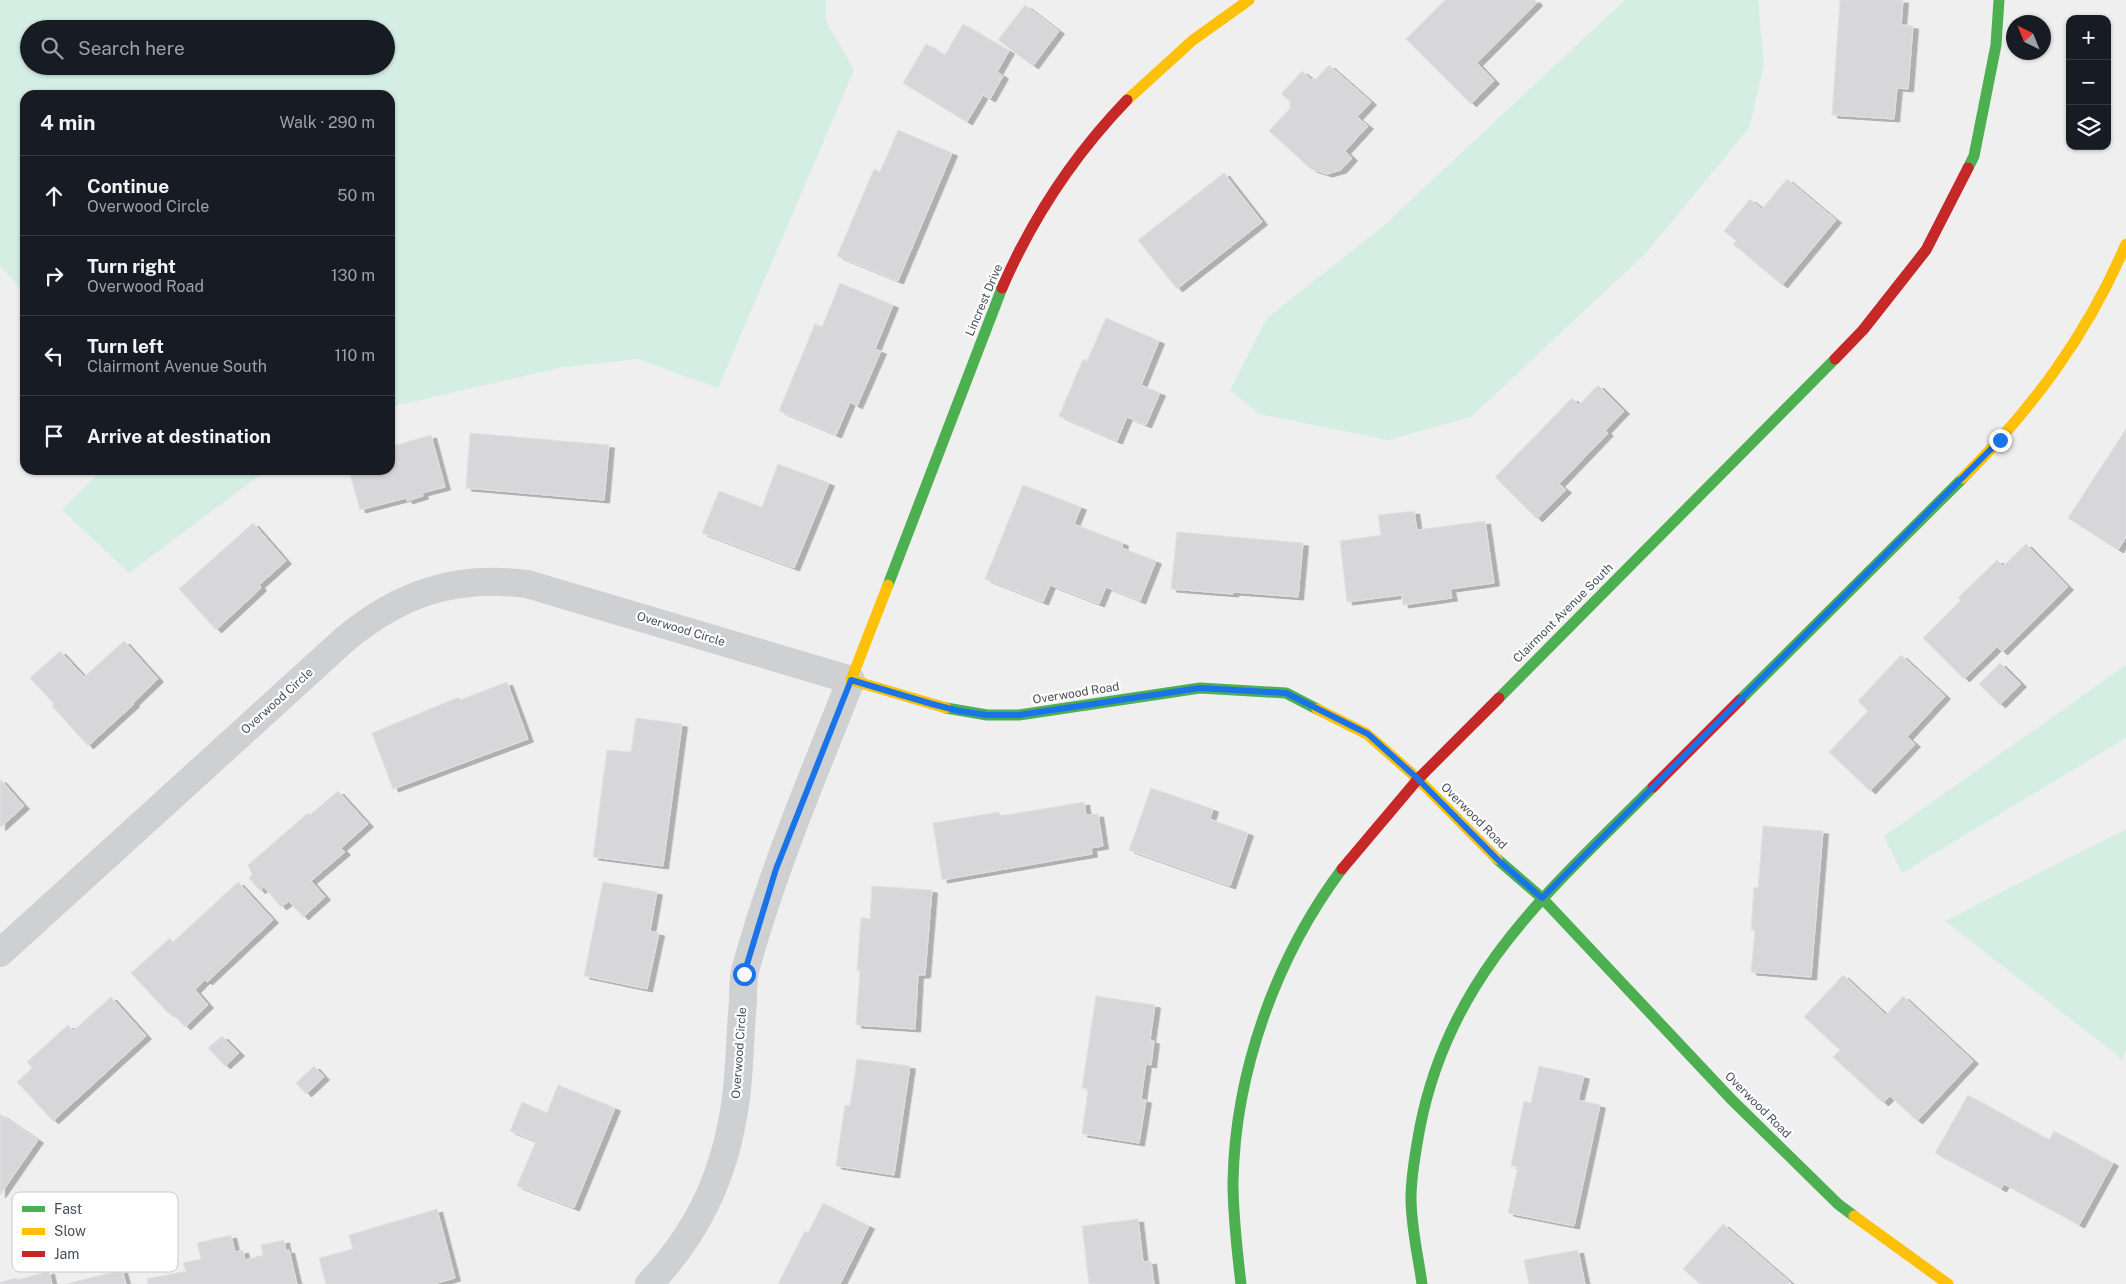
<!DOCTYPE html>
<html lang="en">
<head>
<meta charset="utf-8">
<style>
	:root { --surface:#171b24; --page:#20242c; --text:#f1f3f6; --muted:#9ea1a6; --line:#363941 }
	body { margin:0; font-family:"Public Sans",sans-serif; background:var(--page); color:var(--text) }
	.controls { position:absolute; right:15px; top:15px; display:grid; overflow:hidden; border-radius:10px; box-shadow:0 1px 4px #0004 }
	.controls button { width:45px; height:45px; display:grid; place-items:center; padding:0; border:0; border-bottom:1px solid var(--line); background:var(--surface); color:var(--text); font:25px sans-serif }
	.compass { position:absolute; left:2006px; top:15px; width:45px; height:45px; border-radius:50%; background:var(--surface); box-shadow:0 1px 4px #0004; rotate:317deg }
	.stop { position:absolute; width:15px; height:15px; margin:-11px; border:4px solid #1a73e8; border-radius:50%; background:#fff }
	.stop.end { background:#1a73e8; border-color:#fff; box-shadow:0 1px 5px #0008 }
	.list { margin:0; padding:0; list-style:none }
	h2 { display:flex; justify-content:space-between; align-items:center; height:65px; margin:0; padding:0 20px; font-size:21px }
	h2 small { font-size:16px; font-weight:400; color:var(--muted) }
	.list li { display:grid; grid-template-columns:32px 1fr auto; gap:15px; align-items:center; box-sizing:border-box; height:80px; padding:0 20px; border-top:1px solid var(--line) }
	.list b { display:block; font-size:19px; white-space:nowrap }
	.list p { margin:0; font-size:16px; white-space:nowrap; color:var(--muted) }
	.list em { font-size:16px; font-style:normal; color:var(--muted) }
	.icon { flex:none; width:28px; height:28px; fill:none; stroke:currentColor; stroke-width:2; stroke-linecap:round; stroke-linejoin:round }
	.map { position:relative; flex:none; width:2126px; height:1284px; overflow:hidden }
	.search { position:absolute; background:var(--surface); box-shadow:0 1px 4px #0004; left:20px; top:20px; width:375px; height:55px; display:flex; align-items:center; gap:12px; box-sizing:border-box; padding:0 18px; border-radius:28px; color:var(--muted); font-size:19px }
	.panel { position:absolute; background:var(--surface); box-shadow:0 1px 4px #0004; left:20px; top:90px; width:375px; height:385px; border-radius:15px }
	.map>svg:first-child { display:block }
	.green { fill:#d4eee3; fill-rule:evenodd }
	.building { fill:#d7d7d9; stroke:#e1e1e2; filter:url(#shadow) }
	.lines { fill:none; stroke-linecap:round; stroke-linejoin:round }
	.street { stroke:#ced0d2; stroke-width:28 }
	.fast { stroke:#4caf50; stroke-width:11 }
	.slow { stroke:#ffc107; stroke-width:11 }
	.jam { stroke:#c62828; stroke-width:11 }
	.route { stroke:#1a73e8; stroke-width:6 }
	.labels { text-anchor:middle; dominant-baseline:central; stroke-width:4.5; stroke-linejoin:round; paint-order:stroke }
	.street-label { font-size:12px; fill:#474e5c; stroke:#fff }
	.key { fill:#fff; stroke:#c8cace; stroke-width:1 }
	.key-label { font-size:14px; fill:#474e5c }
</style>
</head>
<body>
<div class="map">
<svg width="2126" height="1284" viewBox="0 0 2126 1284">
	<defs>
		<filter id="shadow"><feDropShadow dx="5.5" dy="3" stdDeviation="0" flood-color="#0004"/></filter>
	</defs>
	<rect width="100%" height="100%" fill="#f0efef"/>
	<g class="green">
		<path d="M0,0H826V21L854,70L718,388L638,359L563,367L390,407V95H25V293L0,266ZM29,29H386V66H29Z"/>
		<polygon points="1625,0 1758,0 1764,65 1749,128 1645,254 1471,417 1388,440 1260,414 1230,390 1267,318 1382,227"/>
		<polygon points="102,470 267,470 129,573 62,510"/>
		<polygon points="2126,665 2126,738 1902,873 1884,836"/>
		<polygon points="2126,829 2126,1049 2123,1060 1945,921"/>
	</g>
	<g class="building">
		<polygon points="1445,0 1535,0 1537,3 1477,63 1494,81 1471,104 1406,39"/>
		<polygon points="1840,0 1903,0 1901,25 1913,26 1908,89 1897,88 1894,119 1832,115"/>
		<polygon points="1025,5 1059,31 1033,66 998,40"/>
		<polygon points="963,24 1009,51 997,72 1003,76 990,99 983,95 967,122 903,83 926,44 945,55"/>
		<polygon points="1329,65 1371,102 1357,117 1368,126 1345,151 1352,158 1341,170 1327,174 1311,169 1269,131 1291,107 1289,105 1291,102 1281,94 1302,71 1312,80 1314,78 1316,79"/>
		<polygon points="898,130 952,153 898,281 837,256 874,169 880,172"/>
		<polygon points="1224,173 1262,222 1177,289 1138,240"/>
		<polygon points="1787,179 1836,220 1782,285 1733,244 1736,241 1724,231 1750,199 1762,209"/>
		<polygon points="840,283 893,305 875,349 881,351 857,406 850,402 836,435 779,411 815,324 822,327"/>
		<polygon points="1106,318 1159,341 1141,385 1160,393 1146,425 1127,417 1117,441 1059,416 1083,359 1087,361"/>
		<polygon points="1598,385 1624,411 1605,431 1608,433 1559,484 1566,490 1537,519 1495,477 1572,398 1579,405"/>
		<polygon points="2126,429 2126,537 2118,550 2068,518"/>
		<polygon points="470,433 609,445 604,500 466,488"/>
		<polygon points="431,435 445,487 422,493 423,496 407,501 406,498 360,510 349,470 390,470 390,447"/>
		<polygon points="778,464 829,483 794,568 702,533 719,491 762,507"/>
		<polygon points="1023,485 1081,507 1074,524 1123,543 1122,548 1156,561 1140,601 1106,587 1099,604 1050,585 1043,602 985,579"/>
		<polygon points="1414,511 1417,530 1485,521 1494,583 1450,589 1452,598 1403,605 1402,595 1347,602 1340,541 1381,535 1378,515"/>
		<polygon points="253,523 286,561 259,585 261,588 216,630 179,589"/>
		<polygon points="1177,532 1303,543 1298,597 1234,592 1233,594 1171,589"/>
		<polygon points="2026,544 2068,587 2002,652 1997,647 1964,679 1923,638 1961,600 1958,598 1997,560 2003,566"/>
		<polygon points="124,641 158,679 133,703 134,704 88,746 52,706 54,704 30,678 60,651 84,677"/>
		<polygon points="1901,655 1945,696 1907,737 1915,744 1870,791 1829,752 1868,711 1858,701"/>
		<polygon points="2000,663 2021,684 2000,705 1979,684"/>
		<polygon points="507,682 528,739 393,789 372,733 459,697 460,700"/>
		<polygon points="636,718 682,724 663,866 593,857 607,750 631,752"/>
		<polygon points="0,779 24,806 0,828"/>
		<polygon points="1151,788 1213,809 1210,819 1248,833 1230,886 1129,850"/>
		<polygon points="338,791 368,824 341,848 345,852 311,881 325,897 303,917 289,901 281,907 264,887 260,891 249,878 252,874 248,865 308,813 310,815"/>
		<polygon points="1084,802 1086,815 1098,814 1103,846 1091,848 1092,854 942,880 933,823 999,812 1000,816"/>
		<polygon points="1763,826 1823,831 1811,977 1751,972 1755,930 1751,930 1754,887 1758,888"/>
		<polygon points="238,882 273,920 207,982 205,980 195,990 208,1005 185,1027 171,1012 169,1014 131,973 170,938 173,942"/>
		<polygon points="603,882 657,892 650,931 659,933 647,989 584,976"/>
		<polygon points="872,886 932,890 925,975 918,975 915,1029 856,1025 860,971 857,971 861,918 870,919"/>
		<polygon points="1843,975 1886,1015 1903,996 1973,1061 1917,1121 1890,1096 1883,1103 1833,1057 1840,1050 1804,1017"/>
		<polygon points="1096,996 1155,1005 1150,1040 1154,1041 1151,1065 1146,1064 1141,1099 1146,1100 1139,1143 1082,1134 1088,1089 1082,1088"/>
		<polygon points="111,997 146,1036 53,1121 17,1082 32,1068 27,1062 68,1025 73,1031"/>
		<polygon points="222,1036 239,1053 225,1066 208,1048"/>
		<polygon points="857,1059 910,1066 894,1175 836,1166 845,1105 850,1106"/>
		<polygon points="314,1066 324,1077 306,1094 296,1083"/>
		<polygon points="1539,1066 1584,1076 1578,1100 1600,1105 1574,1226 1508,1213 1518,1167 1511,1166 1524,1101 1531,1103"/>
		<polygon points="558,1085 615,1108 574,1208 517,1186 536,1141 510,1131 522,1102 547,1113"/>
		<polygon points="1968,1095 2049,1140 2054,1131 2113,1163 2079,1225 2004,1184 2001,1189 1935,1153"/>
		<polygon points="0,1114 38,1140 0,1195"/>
		<polygon points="823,1203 869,1226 840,1284 778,1284 805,1231 808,1233"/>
		<polygon points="437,1209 455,1278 434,1284 326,1284 319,1258 353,1249 349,1235"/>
		<polygon points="1138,1219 1143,1262 1151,1261 1154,1284 1089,1284 1082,1226"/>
		<polygon points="1723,1224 1792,1284 1700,1284 1683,1269"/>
		<polygon points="231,1235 235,1252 243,1250 245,1260 263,1255 261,1245 284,1240 286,1251 289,1250 297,1284 148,1284 147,1279 186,1271 183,1263 201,1259 197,1243"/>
		<polygon points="1578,1250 1585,1284 1529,1284 1524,1260"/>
		<polygon points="122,1270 126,1284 66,1284"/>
		<polygon points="49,1271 52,1284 0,1284 0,1282 17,1278 17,1280"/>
	</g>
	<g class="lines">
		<path class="street" d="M0,953L344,640C400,593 455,575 527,584L851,680C813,776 772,871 745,971C743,981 743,992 743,1001C741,1023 740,1044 739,1065C734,1151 709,1221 649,1284"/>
		<g class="fast">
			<polyline points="1968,168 1974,156 1996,45 1999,0"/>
			<polyline points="888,585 1002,288"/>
			<polyline points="1499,698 1835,359"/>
			<polyline points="1740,700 1963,478"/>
			<polyline points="946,708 987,715 1019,715 1200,688 1286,693 1317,709"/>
			<polyline points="1497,859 1542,898 1731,1099 1838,1204 1854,1216"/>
			<path d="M1241,1284C1237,1250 1233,1217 1233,1182C1235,1072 1276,957 1342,869"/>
			<path d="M1422,1284C1418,1255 1411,1227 1411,1198C1411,1174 1416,1150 1420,1127C1450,974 1549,891 1653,787"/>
		</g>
		<g class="slow">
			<polyline points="1127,100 1193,40 1249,0"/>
			<path d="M1963,478C2033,408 2087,335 2126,244"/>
			<polyline points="888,585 851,680 946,708"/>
			<polyline points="1317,709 1367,734 1418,779 1497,859"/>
			<polyline points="1854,1216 1948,1284"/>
		</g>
		<g class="jam">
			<path d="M1002,288C1032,219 1075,154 1127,100"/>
			<polyline points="1835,359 1863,330 1926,250 1968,168"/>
			<polyline points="1653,787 1740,700"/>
			<polyline points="1342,869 1418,779 1499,698"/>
		</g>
	</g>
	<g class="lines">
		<polyline class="route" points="744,974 776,869 851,680 932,704 959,711 987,715 1019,715 1200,688 1286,693 1368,734 1418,779 1498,860 1542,898 2000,440"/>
	</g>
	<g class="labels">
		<g class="street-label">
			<text transform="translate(984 300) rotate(-67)">Lincrest Drive</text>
			<text transform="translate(1563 613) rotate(-45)">Clairmont Avenue South</text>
			<text transform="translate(681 629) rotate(17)">Overwood Circle</text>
			<text transform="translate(1076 693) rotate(-9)">Overwood Road</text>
			<text transform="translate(277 701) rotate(-42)">Overwood Circle</text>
			<text transform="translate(1474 816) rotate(45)">Overwood Road</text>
			<text transform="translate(739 1053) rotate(-86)">Overwood Circle</text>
			<text transform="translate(1758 1105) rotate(45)">Overwood Road</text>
		</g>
	</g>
	<rect x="12" y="1192" width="166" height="80" rx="8" class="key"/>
	<rect x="22" y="1206" width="23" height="6" fill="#4caf50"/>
	<rect x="22" y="1228" width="23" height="7" fill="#ffc107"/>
	<rect x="22" y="1251" width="23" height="6" fill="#c62828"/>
	<g class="key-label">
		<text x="54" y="1214">Fast</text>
		<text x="54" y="1236">Slow</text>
		<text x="54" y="1259">Jam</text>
	</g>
</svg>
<div class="controls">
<button>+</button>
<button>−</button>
<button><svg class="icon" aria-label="layers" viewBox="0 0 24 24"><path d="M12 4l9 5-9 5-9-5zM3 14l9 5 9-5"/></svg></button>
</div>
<svg class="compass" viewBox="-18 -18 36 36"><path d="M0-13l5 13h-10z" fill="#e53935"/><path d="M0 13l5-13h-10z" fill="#9ea1a6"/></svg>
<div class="stop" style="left:744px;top:974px"></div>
<div class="stop end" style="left:2000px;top:440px"></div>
<div class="search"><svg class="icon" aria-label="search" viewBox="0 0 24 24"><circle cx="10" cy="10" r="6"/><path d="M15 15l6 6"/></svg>Search here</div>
<section class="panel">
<h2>4 min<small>Walk · 290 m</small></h2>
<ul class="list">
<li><svg class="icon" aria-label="ahead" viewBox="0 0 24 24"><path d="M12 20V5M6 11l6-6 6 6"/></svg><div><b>Continue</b><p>Overwood Circle</p></div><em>50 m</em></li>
<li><svg class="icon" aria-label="right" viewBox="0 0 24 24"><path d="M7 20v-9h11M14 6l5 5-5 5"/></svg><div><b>Turn right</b><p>Overwood Road</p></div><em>130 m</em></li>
<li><svg class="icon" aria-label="left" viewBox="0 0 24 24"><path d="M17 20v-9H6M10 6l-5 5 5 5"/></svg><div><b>Turn left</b><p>Clairmont Avenue South</p></div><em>110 m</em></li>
<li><svg class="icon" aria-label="arrive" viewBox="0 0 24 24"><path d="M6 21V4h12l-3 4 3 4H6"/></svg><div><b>Arrive at destination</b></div></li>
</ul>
</section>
</div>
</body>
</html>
